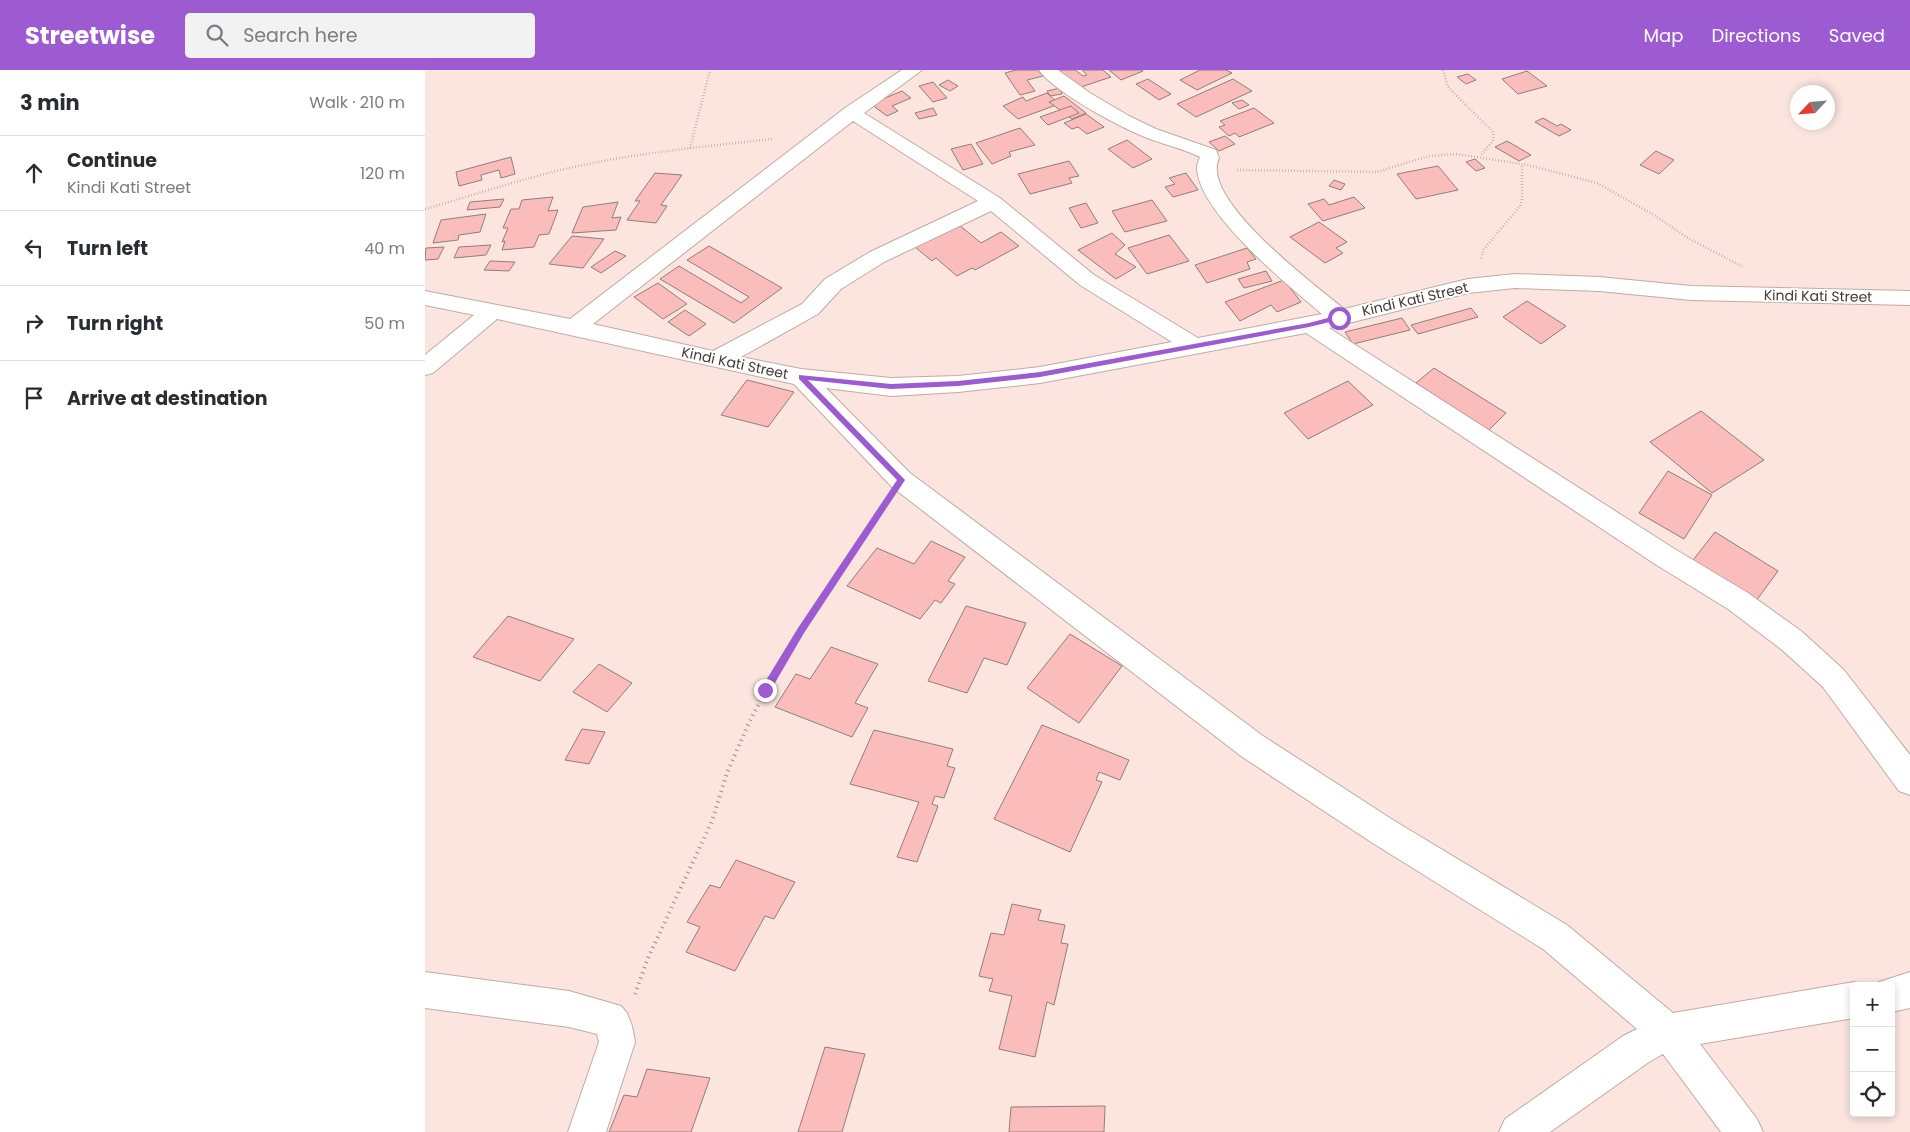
<!DOCTYPE html>
<html lang="en">
<head>
<meta charset="utf-8">
<style>
	:root { --surface:#fff; --page:#f2f2f3; --text:#2b2b33; --muted:#7c7c81; --line:#e1e1e2; --accent:#9d5bd1 }
	body { margin:0; font-family:Poppins,sans-serif; background:var(--page); color:var(--text) }
	.controls { position:absolute; right:15px; bottom:15px; display:grid; overflow:hidden; border-radius:5px; box-shadow:0 2px 8px #0003 }
	.controls button { width:45px; height:45px; display:grid; place-items:center; padding:0; border:0; border-bottom:1px solid var(--line); background:var(--surface); color:var(--text); font:25px sans-serif }
	.compass { position:absolute; left:1365px; top:15px; width:45px; height:45px; border-radius:50%; background:var(--surface); box-shadow:0 2px 8px #0003; rotate:244deg }
	.stop { position:absolute; width:15px; height:15px; margin:-11px; border:4px solid #9d5bd1; border-radius:50%; background:#fff }
	.stop.end { background:#9d5bd1; border-color:#fff; box-shadow:0 1px 5px #0008 }
	.list { margin:0; padding:0; list-style:none }
	h2 { display:flex; justify-content:space-between; align-items:center; height:65px; margin:0; padding:0 20px; font-size:21px }
	h2 small { font-size:16px; font-weight:400; color:var(--muted) }
	.list li { display:grid; grid-template-columns:32px 1fr auto; gap:15px; align-items:center; box-sizing:border-box; height:75px; padding:0 20px; border-top:1px solid var(--line) }
	.list b { display:block; font-size:19px; white-space:nowrap }
	.list p { margin:0; font-size:16px; white-space:nowrap; color:var(--muted) }
	.list em { font-size:16px; font-style:normal; color:var(--muted) }
	.icon { flex:none; width:28px; height:28px; fill:none; stroke:currentColor; stroke-width:2; stroke-linecap:round; stroke-linejoin:round }
	.map { position:relative; flex:none; width:1485px; height:1062px; overflow:hidden }
	header { display:flex; align-items:center; gap:30px; box-sizing:border-box; height:70px; padding:0 25px; background:var(--accent); color:#fff }
	header strong { font-size:24px }
	nav { display:flex; gap:28px; margin-inline-start:auto; font-size:18px }
	.search { width:350px; height:45px; background:var(--page); display:flex; align-items:center; gap:12px; box-sizing:border-box; padding:0 18px; border-radius:5px; color:var(--muted); font-size:19px }
	main { display:flex }
	aside { flex:1; background:var(--surface) }
	.map>svg:first-child { display:block }
	.building { fill:#fabdbb; stroke:#927d7c }
	.lines { fill:none; stroke-linecap:round; stroke-linejoin:round }
	.minor-casing { stroke:#c0aba4; stroke-width:2 }
	.path-far2 { stroke:#9c8c87; stroke-width:2.5; stroke-dasharray:0.5 2.5; stroke-linecap:butt }
	.path-far1 { stroke:#9c8c87; stroke-width:3; stroke-dasharray:1 4; stroke-linecap:butt }
	.path { stroke:#9c8c87; stroke-width:4; stroke-dasharray:1 4.5; stroke-linecap:butt }
	.minor { fill:#fff; fill-rule:evenodd }
	.route { fill:#9d5bd1 }
	.labels { text-anchor:middle; dominant-baseline:central; stroke-width:4; stroke-linejoin:round; paint-order:stroke }
	.street-label { font-size:14px; fill:#433a37; stroke:#fff }
</style>
</head>
<body>
<header>
<strong>Streetwise</strong>
<div class="search"><svg class="icon" aria-label="search" viewBox="0 0 24 24"><circle cx="10" cy="10" r="6"/><path d="M15 15l6 6"/></svg>Search here</div>
<nav><a>Map</a><a>Directions</a><a>Saved</a></nav>
</header>
<main>
<aside>
<h2>3 min<small>Walk · 210 m</small></h2>
<ul class="list">
<li><svg class="icon" aria-label="ahead" viewBox="0 0 24 24"><path d="M12 20V5M6 11l6-6 6 6"/></svg><div><b>Continue</b><p>Kindi Kati Street</p></div><em>120 m</em></li>
<li><svg class="icon" aria-label="left" viewBox="0 0 24 24"><path d="M17 20v-9H6M10 6l-5 5 5 5"/></svg><div><b>Turn left</b></div><em>40 m</em></li>
<li><svg class="icon" aria-label="right" viewBox="0 0 24 24"><path d="M7 20v-9h11M14 6l5 5-5 5"/></svg><div><b>Turn right</b></div><em>50 m</em></li>
<li><svg class="icon" aria-label="arrive" viewBox="0 0 24 24"><path d="M6 21V4h12l-3 4 3 4H6"/></svg><div><b>Arrive at destination</b></div></li>
</ul>
</aside>
<div class="map">
<svg width="1485" height="1062" viewBox="0 0 1485 1062">
	<rect width="100%" height="100%" fill="#fbe5de"/>
	<g class="building">
		<polygon points="591,0 613,0 618,6 602,10 610,21 595,25 580,3"/>
		<polygon points="632,0 650,0 658,6 662,5 657,0 678,0 686,7 653,18"/>
		<polygon points="684,0 717,0 718,1 696,10"/>
		<polygon points="775,0 801,0 807,3 772,20 755,10"/>
		<polygon points="1102,1 1122,16 1093,24 1077,9"/>
		<polygon points="1043,4 1051,10 1041,14 1032,7"/>
		<polygon points="723,9 746,24 734,30 711,14"/>
		<polygon points="808,9 827,21 771,47 752,34"/>
		<polygon points="523,10 533,16 525,21 514,15"/>
		<polygon points="508,12 522,28 508,32 494,16"/>
		<polygon points="635,18 637,24 625,26 622,21"/>
		<polygon points="477,21 486,28 467,36 473,41 462,46 446,34"/>
		<polygon points="622,23 634,34 593,49 578,36 598,27 601,31"/>
		<polygon points="639,26 661,43 647,49 624,32"/>
		<polygon points="817,30 824,35 814,39 807,33"/>
		<polygon points="646,36 654,43 623,55 615,47"/>
		<polygon points="508,38 512,45 494,49 490,43"/>
		<polygon points="829,38 849,53 814,67 810,63 804,66 794,57 800,55 795,51"/>
		<polygon points="661,44 679,57 662,64 653,57 647,59 639,53"/>
		<polygon points="1118,48 1132,56 1136,54 1146,60 1134,66 1110,52"/>
		<polygon points="595,58 610,75 584,82 586,86 567,94 551,73"/>
		<polygon points="800,66 810,74 794,81 784,72"/>
		<polygon points="702,70 727,89 708,98 683,79"/>
		<polygon points="1082,71 1106,85 1094,91 1070,77"/>
		<polygon points="546,74 558,94 538,100 526,79"/>
		<polygon points="1231,81 1249,90 1234,104 1215,95"/>
		<polygon points="86,87 90,104 76,108 74,100 56,105 57,110 34,116 31,102"/>
		<polygon points="1050,89 1060,98 1051,101 1041,92"/>
		<polygon points="644,91 654,106 644,108 647,113 605,124 593,104"/>
		<polygon points="1013,96 1033,120 991,129 972,104"/>
		<polygon points="230,103 257,105 236,135 242,136 231,153 202,150 215,131 210,131"/>
		<polygon points="761,103 773,120 748,127 740,117 750,114 744,108"/>
		<polygon points="909,110 920,114 916,120 904,116"/>
		<polygon points="128,127 123,141 133,140 124,164 114,165 109,177 77,180 80,171 77,172 83,158 78,158 86,139 94,139 97,130"/>
		<polygon points="929,127 940,138 898,151 883,134 899,129 904,135"/>
		<polygon points="79,129 75,137 42,140 45,132"/>
		<polygon points="727,130 742,151 700,162 687,141"/>
		<polygon points="193,132 187,148 196,147 191,160 147,163 158,137"/>
		<polygon points="661,133 673,153 656,158 644,138"/>
		<polygon points="61,144 55,162 34,165 33,170 8,173 16,150"/>
		<polygon points="894,152 922,172 911,178 918,183 900,193 865,167"/>
		<polygon points="533,154 556,173 576,162 594,176 550,200 547,198 532,206 511,188 507,191 490,177"/>
		<polygon points="687,163 700,175 690,184 711,197 691,209 653,180"/>
		<polygon points="744,165 764,191 722,204 703,178"/>
		<polygon points="147,166 179,169 158,198 124,194"/>
		<polygon points="66,175 61,185 29,188 34,177"/>
		<polygon points="284,176 357,218 309,253 235,209 254,196 316,233 324,227 262,190"/>
		<polygon points="19,177 13,189 0,190 1,178"/>
		<polygon points="822,178 831,189 822,192 825,199 782,213 770,195"/>
		<polygon points="190,181 201,186 176,203 166,197"/>
		<polygon points="65,191 90,192 84,201 59,200"/>
		<polygon points="841,201 847,211 819,218 813,209"/>
		<polygon points="859,210 876,232 852,242 846,235 815,251 800,232"/>
		<polygon points="233,213 262,234 238,249 209,227"/>
		<polygon points="1102,231 1141,256 1116,274 1078,247"/>
		<polygon points="1046,238 1053,247 993,264 986,255"/>
		<polygon points="260,240 281,254 264,266 243,252"/>
		<polygon points="977,248 985,260 928,274 920,262"/>
		<polygon points="1009,298 1081,343 1064,360 991,313"/>
		<polygon points="322,310 369,322 343,357 296,345"/>
		<polygon points="923,311 948,335 883,369 859,343"/>
		<polygon points="1276,341 1339,390 1287,423 1225,372"/>
		<polygon points="1243,401 1287,425 1259,469 1214,443"/>
		<polygon points="1290,462 1353,501 1331,531 1268,490"/>
		<polygon points="506,471 540,487 523,511 530,514 516,533 510,530 495,549 422,516 452,478 489,494"/>
		<polygon points="541,536 601,553 582,595 559,588 542,623 503,611"/>
		<polygon points="83,546 149,569 115,611 48,587"/>
		<polygon points="645,564 697,596 654,653 602,618"/>
		<polygon points="406,577 453,594 430,633 443,638 427,667 350,637 371,604 385,609"/>
		<polygon points="174,594 207,613 182,642 148,622"/>
		<polygon points="617,655 704,690 695,710 674,702 671,710 677,712 645,782 569,749"/>
		<polygon points="157,659 180,662 164,694 140,690"/>
		<polygon points="449,660 528,679 522,696 530,698 519,728 510,726 507,734 513,736 492,792 472,787 494,732 425,714"/>
		<polygon points="311,790 370,812 349,849 340,846 310,901 261,882 275,857 262,852 285,815 295,818"/>
		<polygon points="587,834 616,840 613,850 640,855 636,873 643,874 629,935 622,932 610,987 574,979 587,926 564,921 568,909 554,906 566,863 579,865"/>
		<polygon points="400,977 440,984 417,1062 373,1062"/>
		<polygon points="222,999 285,1008 266,1062 184,1062 199,1025 212,1027"/>
		<polygon points="680,1036 679,1062 584,1062 586,1037"/>
	</g>
	<g class="lines">
		<g class="minor-casing">
			<g id="minor">
				<path d="M477,0H497L439,43L575,128L669,205L773,268L897,244C864,216 772,142 772,97C772,94 774,90 775,87C759,79 741,75 725,69C698,59 630,23 614,0H633L665,23L704,46L731,59L791,80L794,88C774,129 890,215 919,239L1043,209L1090,204L1174,207L1266,216L1485,221V235L1266,230L1174,221L1090,218L1043,223L904,258L1248,478L1323,523L1376,561L1418,599L1485,685V725L1474,721L1398,617L1356,579L1303,539L1230,494L881,263L615,313L533,322L466,326L401,318L485,403L838,666L968,750L1142,855L1248,943L1429,912L1437,916H1429V948L1275,974L1332,1049L1338,1062H1296L1238,984L1224,992L1125,1062H1074L1080,1049L1198,966L1212,959L1118,879L946,772L816,686L467,417L369,314L72,249L8,303L0,305V285L49,245L0,235V221L145,249L420,38ZM428,51L553,131L445,182L400,209L377,234L288,281L168,254ZM566,141L655,215L747,272L615,297L533,306L466,308L376,299L316,287L393,244L416,219L459,192Z"/>
				<polygon points="0,902 144,921 196,936 202,943 207,956 210,972 181,1062 143,1062 174,972 172,964 144,957 0,938"/>
				<polygon points="1485,902 1485,938 1466,942 1466,916 1452,916 1454,912"/>
			</g>
		</g>
		<g class="path-far2">
			<polyline points="1018,0 1023,17 1069,63 1068,71 1055,86"/>
			<polyline points="265,78 285,0"/>
			<polyline points="812,100 952,102 1004,86 1031,84 1103,95 1172,113 1229,145 1263,168 1318,197"/>
			<path d="M0,139C53,124 104,106 158,95C220,82 284,76 347,69"/>
			<polyline points="1056,188 1059,179 1095,136 1097,130 1097,94"/>
		</g>
		<polyline class="path-far1" points="345,611 376,560 459,435"/>
		<polyline class="path" points="210,924 223,888 287,751 302,703 322,657 346,610"/>
		<use href="#minor" class="minor"/>
	</g>
	<polygon class="route" points="914,245 917,246 917,249 884,257 615,307 533,316 466,319 383,310 480,410 379,563 344,623 337,623 337,617 373,558 472,410 374,309 374,305 466,314 533,311 615,302 884,253"/>
	<g class="labels">
		<g class="street-label">
			<text transform="translate(1393 226) rotate(1)">Kindi Kati Street</text>
			<text transform="translate(990 229) rotate(-13)">Kindi Kati Street</text>
			<text transform="translate(310 293) rotate(12)">Kindi Kati Street</text>
		</g>
	</g>
</svg>
<div class="controls">
<button>+</button>
<button>−</button>
<button><svg class="icon" aria-label="locate" viewBox="0 0 24 24"><circle cx="12" cy="12" r="6"/><path d="M12 2v4M12 18v4M2 12h4M18 12h4"/></svg></button>
</div>
<svg class="compass" viewBox="-18 -18 36 36"><path d="M0-13l5 13h-10z" fill="#e53935"/><path d="M0 13l5-13h-10z" fill="#7c7c81"/></svg>
<div class="stop" style="left:914px;top:248px"></div>
<div class="stop end" style="left:340px;top:620px"></div>
</div>
</main>
</body>
</html>
